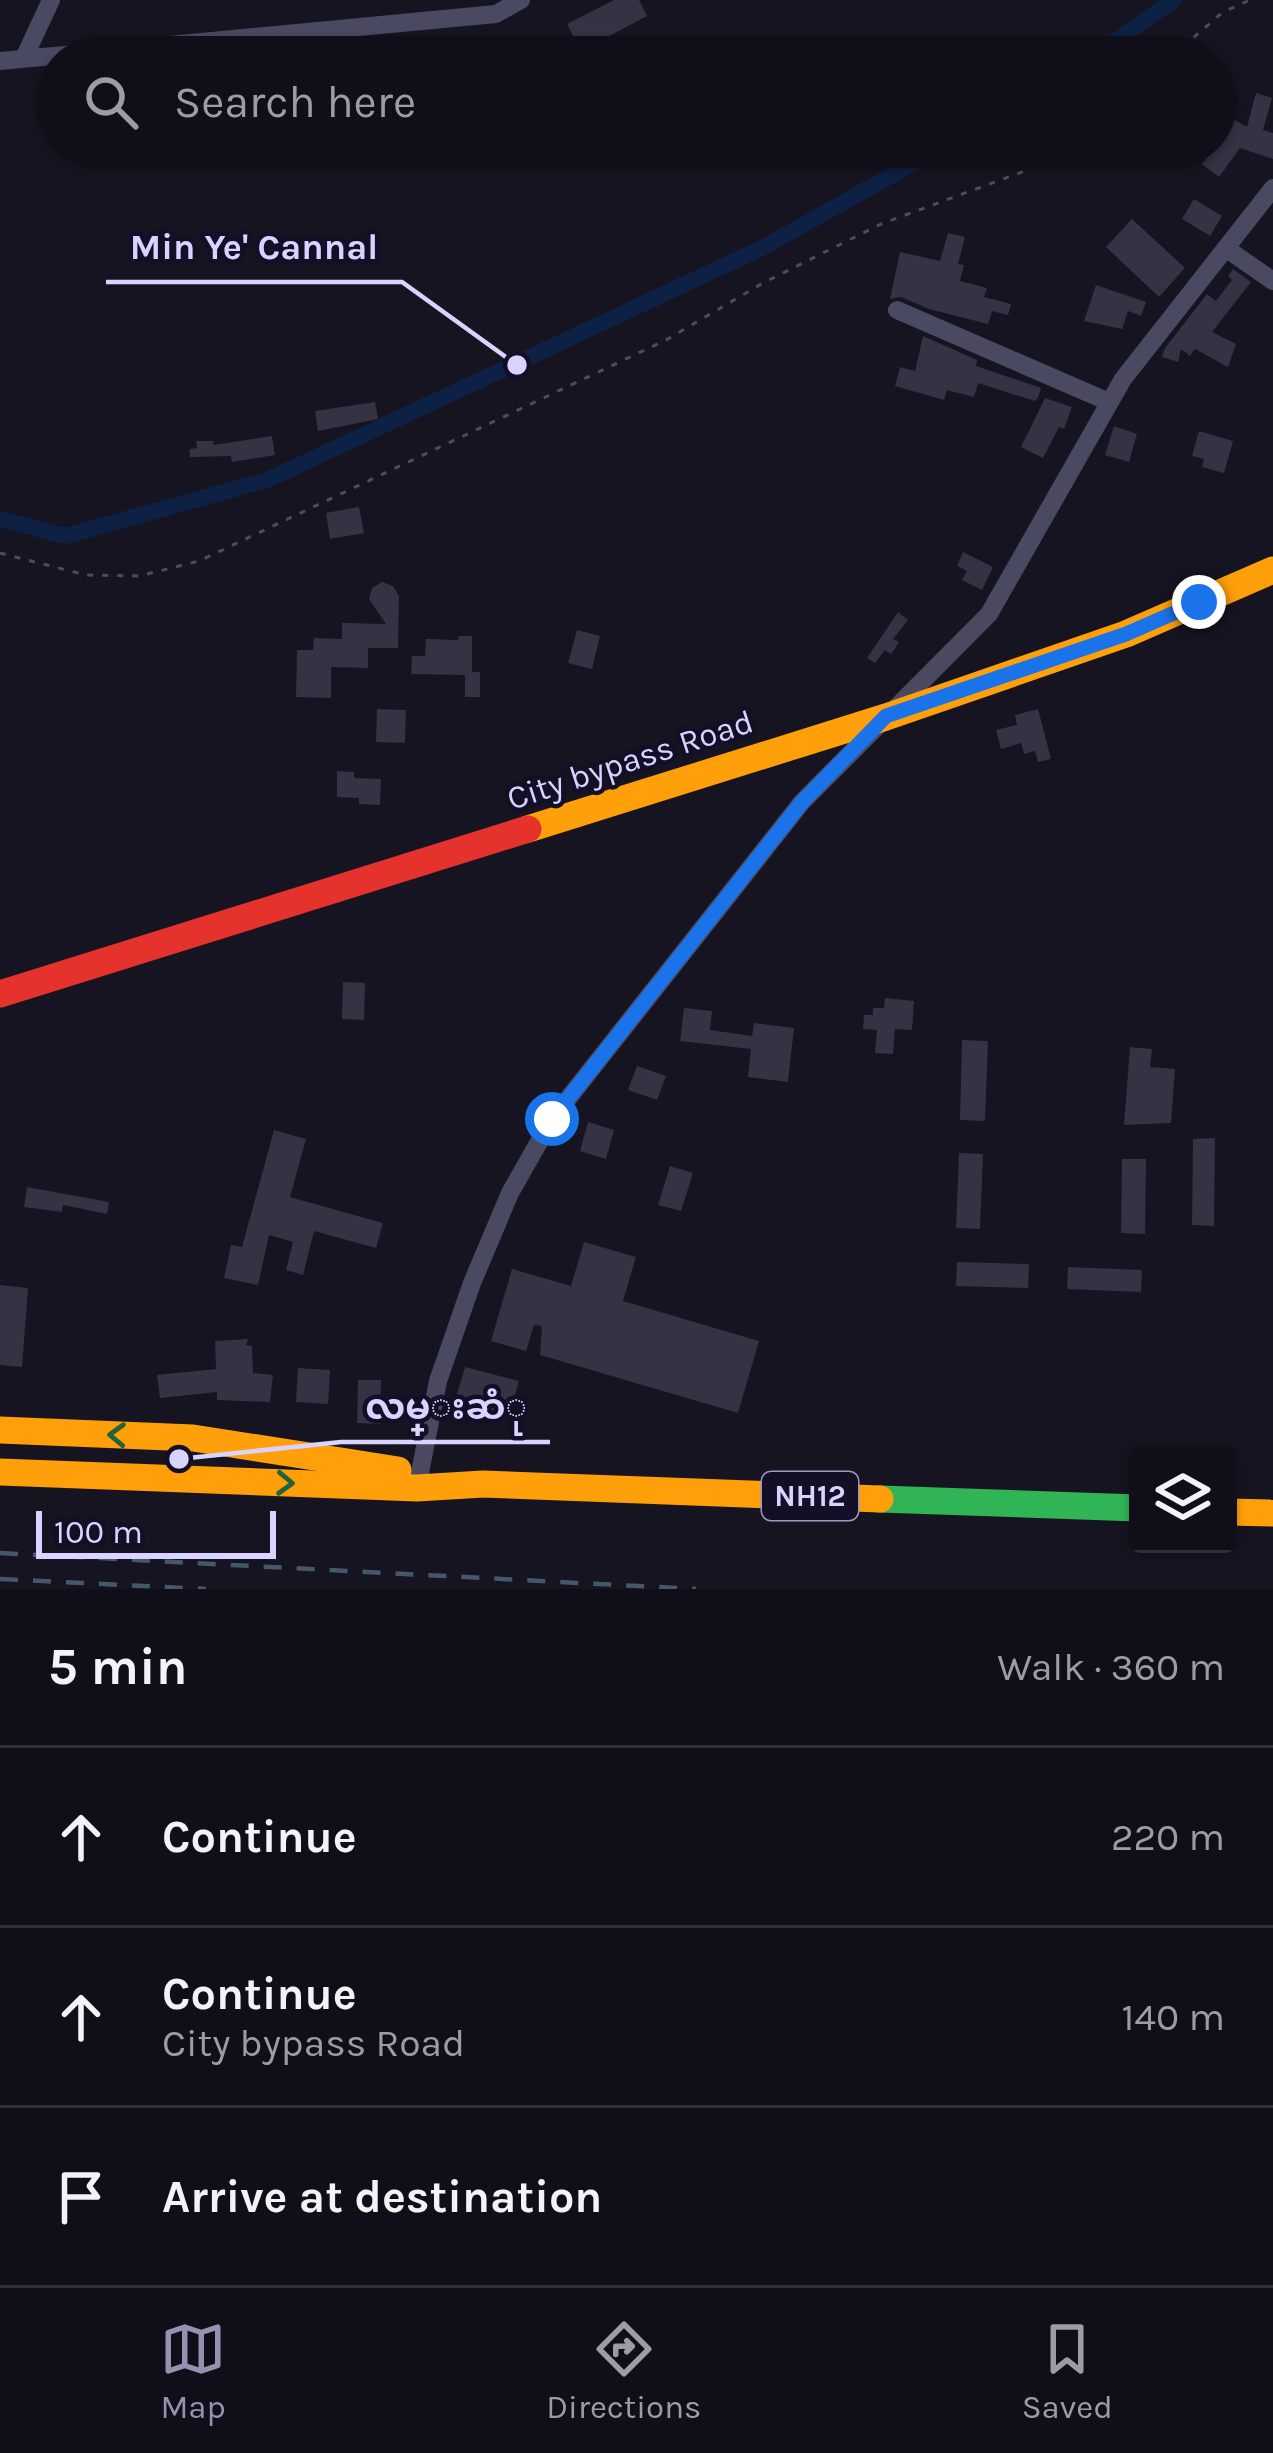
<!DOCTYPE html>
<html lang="en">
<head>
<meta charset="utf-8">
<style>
	:root { --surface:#100f19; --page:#1e1d26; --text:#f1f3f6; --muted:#9c9ca2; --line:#302f38; --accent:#9591b1 }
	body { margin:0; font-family:Karla,"Noto Sans Myanmar",sans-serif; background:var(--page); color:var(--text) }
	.controls { position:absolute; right:36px; bottom:36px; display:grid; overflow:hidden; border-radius:12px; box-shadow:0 3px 9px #0004 }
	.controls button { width:108px; height:108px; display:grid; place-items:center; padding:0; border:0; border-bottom:3px solid var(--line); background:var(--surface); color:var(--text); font:60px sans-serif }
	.scale { position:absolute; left:36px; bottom:30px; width:240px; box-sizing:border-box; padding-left:12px; border:6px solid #d9d4ff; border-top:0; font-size:33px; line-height:42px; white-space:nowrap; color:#d9d4ff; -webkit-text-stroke:9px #130f26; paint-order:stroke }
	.stop { position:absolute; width:36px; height:36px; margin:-27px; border:9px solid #1a73e8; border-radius:50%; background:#fff }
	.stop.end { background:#1a73e8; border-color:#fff; box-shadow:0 3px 12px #0008 }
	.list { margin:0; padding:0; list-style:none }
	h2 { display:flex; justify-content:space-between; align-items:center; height:156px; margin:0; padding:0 48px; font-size:51px }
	h2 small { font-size:39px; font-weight:400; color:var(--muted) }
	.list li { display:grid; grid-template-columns:78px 1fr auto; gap:36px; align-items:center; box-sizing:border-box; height:180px; padding:0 48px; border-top:3px solid var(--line) }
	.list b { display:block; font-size:45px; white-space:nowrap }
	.list p { margin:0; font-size:39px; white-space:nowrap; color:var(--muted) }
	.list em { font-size:39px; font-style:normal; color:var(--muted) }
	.icon { flex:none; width:66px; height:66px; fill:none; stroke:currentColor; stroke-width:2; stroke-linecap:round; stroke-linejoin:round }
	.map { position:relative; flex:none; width:1273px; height:1589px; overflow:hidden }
	.search { position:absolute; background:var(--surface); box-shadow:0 3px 9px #0004; left:36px; right:36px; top:36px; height:132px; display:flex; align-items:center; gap:30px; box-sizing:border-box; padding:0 42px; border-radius:66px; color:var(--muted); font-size:45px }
	.sheet { height:696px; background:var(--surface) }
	nav { display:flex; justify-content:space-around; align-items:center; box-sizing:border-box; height:168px; border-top:3px solid var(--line); background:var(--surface); font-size:33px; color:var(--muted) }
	nav a { display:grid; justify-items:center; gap:6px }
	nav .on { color:var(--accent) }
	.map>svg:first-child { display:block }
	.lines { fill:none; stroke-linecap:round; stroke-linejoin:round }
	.canal { stroke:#0d2144; stroke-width:16 }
	.building { fill:#343243 }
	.path { stroke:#44505f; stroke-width:3; stroke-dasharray:6 9; stroke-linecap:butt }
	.street { stroke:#4a4962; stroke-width:18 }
	.fast { stroke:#30b455; stroke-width:27 }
	.slow { stroke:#ff9f0a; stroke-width:27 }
	.jam { stroke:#e5322d; stroke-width:27 }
	.rail { stroke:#43596b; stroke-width:4.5; stroke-dasharray:18 15; stroke-linecap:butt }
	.oneway { stroke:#22623e }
	.route { stroke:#1a73e8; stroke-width:15 }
	.labels { text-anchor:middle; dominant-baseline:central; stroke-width:9; stroke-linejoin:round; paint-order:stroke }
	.shield { fill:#130f26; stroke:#9e99be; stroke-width:3 }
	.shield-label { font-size:30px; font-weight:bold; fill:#d9d4ff }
	.street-label { font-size:33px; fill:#d9d4ff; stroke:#130f26 }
	.leader { fill:none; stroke:#d9d4ff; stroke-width:4.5 }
	.callout-dot { fill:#d9d4ff; stroke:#130f26; stroke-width:4.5 }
	.callout-label { font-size:36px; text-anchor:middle; font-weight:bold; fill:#d9d4ff; stroke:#130f26; stroke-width:9; stroke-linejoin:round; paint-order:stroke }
</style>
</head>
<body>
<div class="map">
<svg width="1273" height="1589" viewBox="0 0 1273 1589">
	<rect width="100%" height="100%" fill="#161421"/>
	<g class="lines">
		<g class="canal">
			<polyline points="1092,57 1174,0"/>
			<polyline points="0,519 65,536 267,480 762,248 942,147"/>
		</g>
	</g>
	<g class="building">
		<polygon points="614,0 639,0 647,16 581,51 567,24"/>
		<polygon points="1256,93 1272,98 1263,130 1273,133 1273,159 1240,148 1219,177 1202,164 1216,147 1216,117 1229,121 1231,118 1247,127"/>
		<polygon points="1194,199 1222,216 1210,236 1182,219"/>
		<polygon points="1132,219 1185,268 1159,297 1106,247"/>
		<polygon points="948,233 965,237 958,264 964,265 960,281 987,288 984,297 1011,304 1008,315 992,311 988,324 929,309 901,297 890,299 900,252 940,261"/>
		<polygon points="1233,269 1251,282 1212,332 1236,344 1228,367 1195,349 1190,356 1181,349 1178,362 1162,357 1165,348 1207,294 1216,301 1232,280 1228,276"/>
		<polygon points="1096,285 1146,302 1141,316 1128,311 1122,329 1084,321"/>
		<polygon points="923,336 977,360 976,366 1041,388 1038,398 1035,401 978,383 974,397 947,390 944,400 895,386 900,367 915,371"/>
		<polygon points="1045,398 1072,407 1064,429 1059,427 1043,458 1021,447"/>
		<polygon points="375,402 378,419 318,431 315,411"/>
		<polygon points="1114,426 1137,434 1129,462 1105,455"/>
		<polygon points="1199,431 1233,441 1224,473 1202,467 1204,459 1192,456"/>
		<polygon points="272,436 275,455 232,462 231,456 190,457 190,449 197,448 196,441 213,441 214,445"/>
		<polygon points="359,507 364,533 330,539 326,513"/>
		<polygon points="963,552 993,567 982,590 962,580 967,571 957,566"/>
		<polygon points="382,582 393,586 399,596 398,648 368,648 368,668 331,667 331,698 296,697 297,650 313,650 314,638 342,639 342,623 386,624 369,599 372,588"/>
		<polygon points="898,612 908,620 893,639 899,642 891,654 885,650 875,663 867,658"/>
		<polygon points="577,630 600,636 592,669 568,663"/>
		<polygon points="459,636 472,636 472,672 480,672 480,697 465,697 465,675 411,674 412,656 425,656 426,639 458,640"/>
		<polygon points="377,709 406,710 405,743 376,742"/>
		<polygon points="1038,709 1051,759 1038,762 1035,751 1024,754 1021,743 1001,749 996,730 1017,725 1015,715"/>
		<polygon points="337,771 354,772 354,778 381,779 380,805 359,804 359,798 337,797"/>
		<polygon points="343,982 365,983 364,1020 342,1019"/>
		<polygon points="885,998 914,1001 912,1030 895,1029 893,1054 875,1053 877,1030 863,1029 864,1015 873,1015 873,1008 884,1008"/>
		<polygon points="684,1008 712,1011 710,1030 752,1036 754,1023 794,1028 788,1082 748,1077 751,1049 680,1041"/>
		<polygon points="962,1040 988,1041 985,1121 960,1120"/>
		<polygon points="1130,1047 1152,1049 1150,1067 1175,1069 1171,1123 1124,1125"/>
		<polygon points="637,1066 666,1076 657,1100 628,1090"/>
		<polygon points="588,1122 614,1130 606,1159 580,1151"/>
		<polygon points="274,1130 306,1139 290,1197 383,1223 376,1248 314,1231 303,1275 286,1270 293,1242 269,1235 258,1285 224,1278 231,1245 242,1247"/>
		<polygon points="1215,1138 1214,1226 1192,1225 1193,1139"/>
		<polygon points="959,1153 983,1154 980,1229 956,1228"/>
		<polygon points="1122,1159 1146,1159 1145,1234 1121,1233"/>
		<polygon points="670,1166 693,1173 681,1211 658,1205"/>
		<polygon points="27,1187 109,1202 107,1214 63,1205 62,1212 24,1207"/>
		<polygon points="584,1242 636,1257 623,1301 759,1341 738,1413 540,1355 542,1326 534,1325 526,1351 491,1341 512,1269 571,1286"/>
		<polygon points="957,1262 1029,1264 1028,1288 956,1286"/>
		<polygon points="1068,1267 1142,1270 1141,1292 1067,1289"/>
		<polygon points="0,1285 28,1288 22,1367 0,1365"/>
		<polygon points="248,1339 246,1345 252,1346 253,1373 273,1375 270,1402 217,1400 217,1392 160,1398 157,1375 216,1369 215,1341"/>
		<polygon points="465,1367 519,1381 509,1415 455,1401"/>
		<polygon points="298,1368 330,1370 328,1404 296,1402"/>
		<polygon points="358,1380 381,1380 380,1424 357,1423"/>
	</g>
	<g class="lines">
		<g class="path">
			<polyline points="1171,57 1223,12 1250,0"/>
			<polyline points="0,553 86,575 139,576 199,561 666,340 763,283 881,224 1022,172 1061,147"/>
		</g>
		<g class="street">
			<polyline points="24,58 51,0"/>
			<polyline points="0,61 496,14 521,0"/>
			<polyline points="1227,249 1273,281"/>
			<polyline points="897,310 1109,402"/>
			<polyline points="417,1488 438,1381 472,1283 510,1193 552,1119 802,802 989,614 1123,379 1273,188"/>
		</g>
		<polyline class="fast" points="880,1499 1138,1508"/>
		<g class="slow">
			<polyline points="528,829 886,717 1126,634 1273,570"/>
			<polyline points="0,1430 193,1438 398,1470"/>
			<polyline points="0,1472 417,1488 483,1484 880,1499"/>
			<polyline points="1228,1512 1273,1513"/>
		</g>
		<polyline class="jam" points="0,994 528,829"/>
		<g class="rail">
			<polyline points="0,1553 696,1589"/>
			<polyline points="0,1579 206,1589"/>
		</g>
	</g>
	<defs><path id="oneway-chevron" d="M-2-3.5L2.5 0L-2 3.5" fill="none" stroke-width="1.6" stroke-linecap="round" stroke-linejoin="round" transform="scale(3)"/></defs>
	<g class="oneway">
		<use href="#oneway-chevron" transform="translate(117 1435) rotate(-178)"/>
		<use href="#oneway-chevron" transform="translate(285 1483) rotate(2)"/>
	</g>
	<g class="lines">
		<polyline class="route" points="552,1119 802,802 886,716 1126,634 1199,602"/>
	</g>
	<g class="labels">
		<rect class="shield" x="762" y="1472" width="96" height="48" rx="9"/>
		<g class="shield-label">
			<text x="810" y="1496">NH12</text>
		</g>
		<g class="street-label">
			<text transform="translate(630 760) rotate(-18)">City bypass Road</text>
		</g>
	</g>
	<path class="leader" d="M517 365L402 282H106M179 1459L341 1442H550"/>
	<g class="callout-dot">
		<circle cx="517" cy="365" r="12"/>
		<circle cx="179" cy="1459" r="12"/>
	</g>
	<g class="callout-label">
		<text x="254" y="259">Min Ye' Cannal</text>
		<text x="446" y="1419">လမ္းဆံု</text>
	</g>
</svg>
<div class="controls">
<button><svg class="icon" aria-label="layers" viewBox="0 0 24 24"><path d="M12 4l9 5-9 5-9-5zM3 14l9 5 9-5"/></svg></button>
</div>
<div class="scale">100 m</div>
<div class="stop" style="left:552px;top:1119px"></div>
<div class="stop end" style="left:1199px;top:602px"></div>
<div class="search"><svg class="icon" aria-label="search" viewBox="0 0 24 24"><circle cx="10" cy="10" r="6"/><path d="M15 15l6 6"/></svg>Search here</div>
</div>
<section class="sheet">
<h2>5 min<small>Walk · 360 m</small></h2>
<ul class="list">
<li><svg class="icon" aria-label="ahead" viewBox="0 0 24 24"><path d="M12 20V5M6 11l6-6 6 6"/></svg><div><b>Continue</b></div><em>220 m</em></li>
<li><svg class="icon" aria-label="ahead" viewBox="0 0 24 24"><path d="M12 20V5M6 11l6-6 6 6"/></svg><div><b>Continue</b><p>City bypass Road</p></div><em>140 m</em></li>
<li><svg class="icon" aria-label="arrive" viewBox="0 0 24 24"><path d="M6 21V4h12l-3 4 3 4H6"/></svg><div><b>Arrive at destination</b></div></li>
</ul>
</section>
<nav>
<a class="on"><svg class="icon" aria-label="map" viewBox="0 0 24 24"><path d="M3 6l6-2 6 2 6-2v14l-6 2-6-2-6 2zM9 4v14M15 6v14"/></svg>Map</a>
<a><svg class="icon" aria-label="directions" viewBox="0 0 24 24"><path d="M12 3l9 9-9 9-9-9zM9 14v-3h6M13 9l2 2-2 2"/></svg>Directions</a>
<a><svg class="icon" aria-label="saved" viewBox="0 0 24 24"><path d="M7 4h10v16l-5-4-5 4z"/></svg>Saved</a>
</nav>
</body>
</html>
